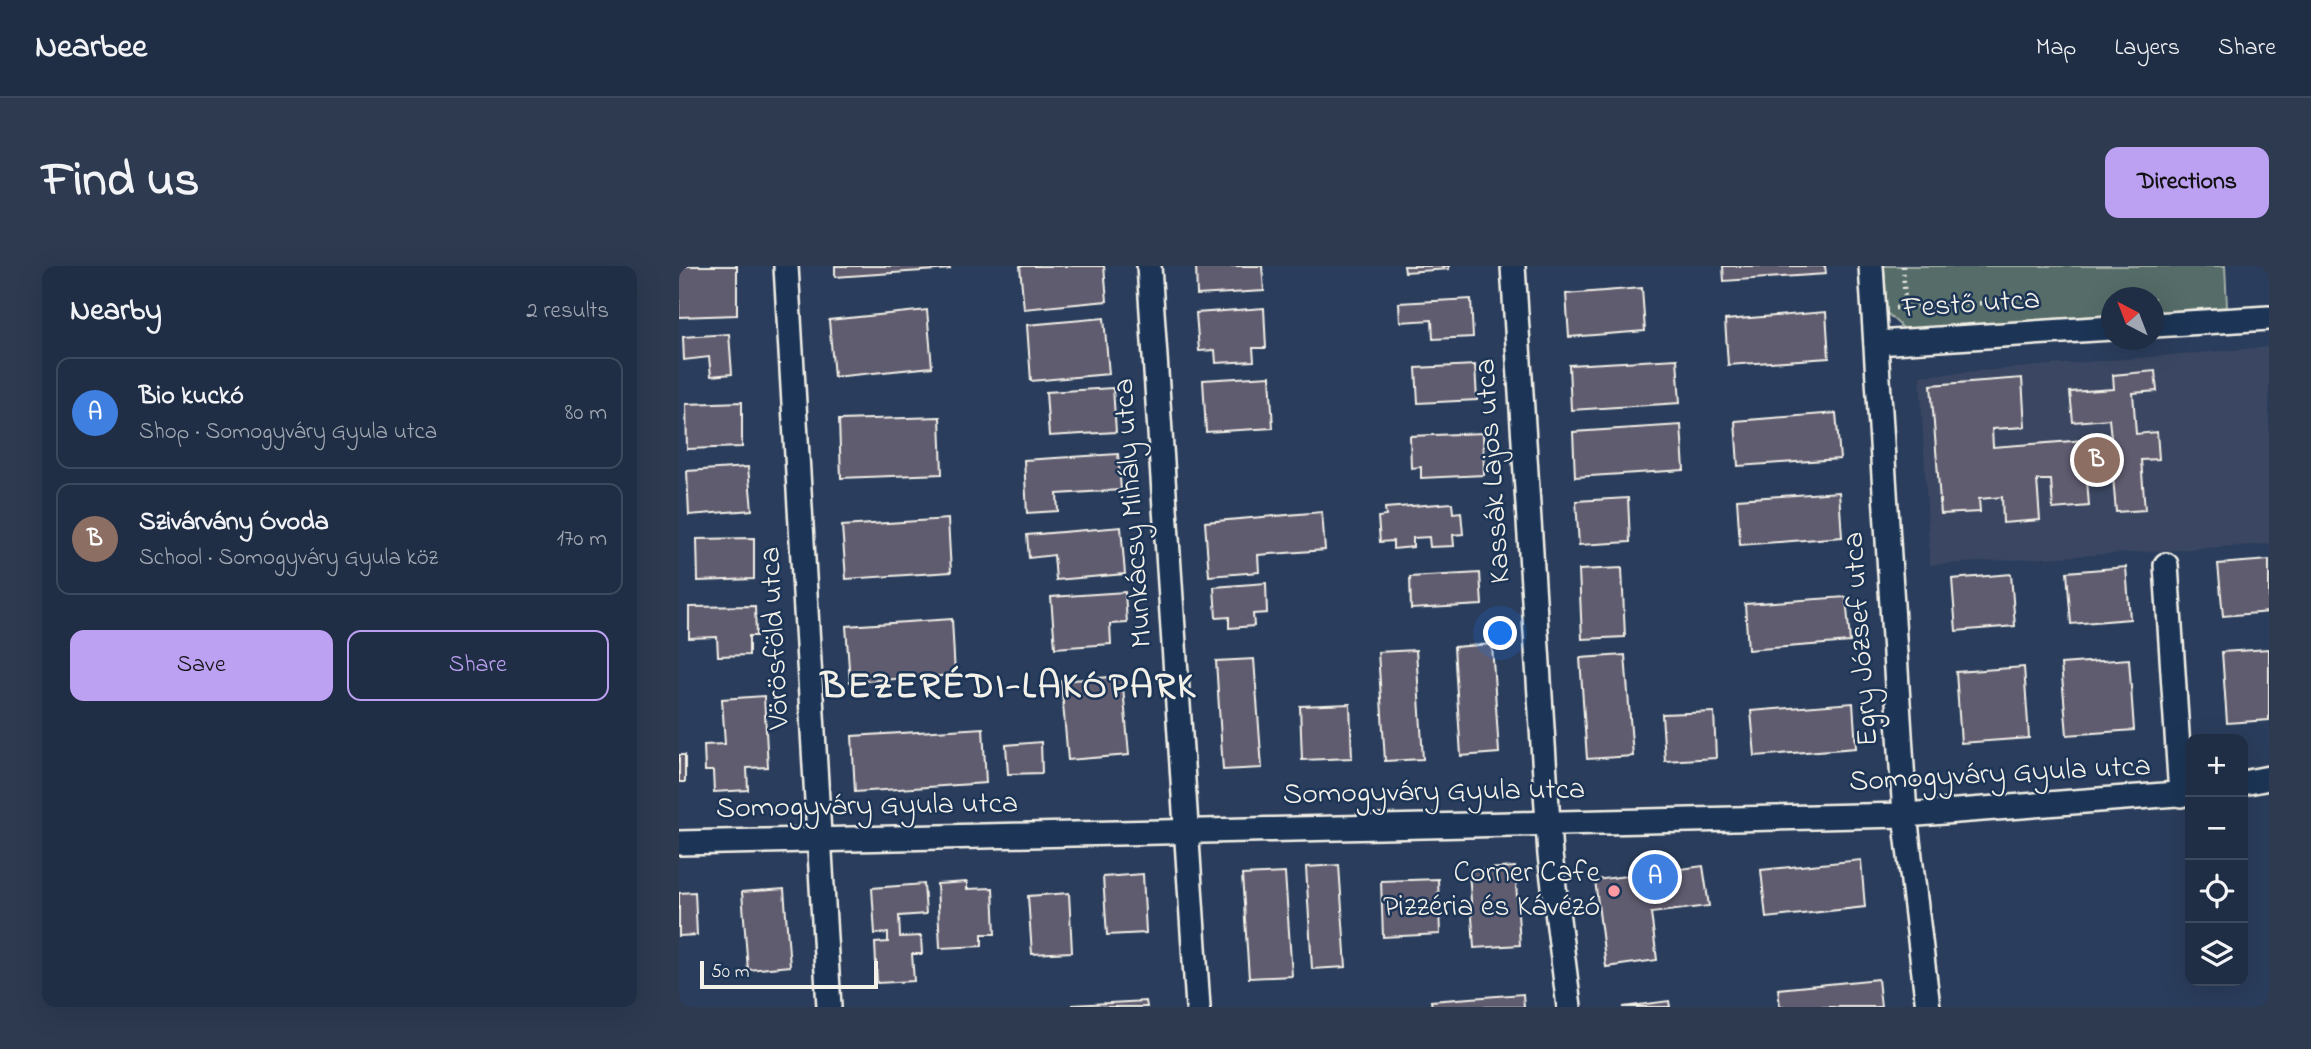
<!DOCTYPE html>
<html lang="en">
<head>
<meta charset="utf-8">
<style>
	:root { --surface:#202e45; --page:#2d3a50; --text:#f1f3f6; --muted:#a2a8b3; --line:#3d4a5e; --accent:#bca0f2 }
	body { margin:0; font-family:"Indie Flower",sans-serif; background:var(--page); color:var(--text) }
	.controls { position:absolute; right:21px; bottom:21px; display:grid; overflow:hidden; border-radius:14px; box-shadow:0 7px 28px #0002 }
	.controls button { width:63px; height:63px; display:grid; place-items:center; padding:0; border:0; border-bottom:2px solid var(--line); background:var(--surface); color:var(--text); font:35px sans-serif }
	.compass { position:absolute; left:1422px; top:21px; width:63px; height:63px; border-radius:50%; background:var(--surface); box-shadow:0 7px 28px #0002; rotate:318deg }
	.scale { position:absolute; left:21px; bottom:18px; width:178px; box-sizing:border-box; padding-left:7px; border:4px solid #f4f1e8; border-top:0; font-size:19px; line-height:24px; white-space:nowrap; color:#f4f1e8; -webkit-text-stroke:5px #1d3557; paint-order:stroke }
	.you { position:absolute; left:822px; top:368px; width:24px; height:24px; margin:-18px; border:5px solid #fff; border-radius:50%; background:#1a73e8; box-shadow:0 0 0 10px #1a73e833 }
	.badge { display:grid; place-items:center; width:46px; height:46px; border-radius:50%; background:var(--accent); color:#fff; font-size:23px; font-weight:700 }
	.pin { position:absolute; translate:-50% -50%; border:4px solid #fff; box-shadow:0 2px 7px #0006 }
	.list { margin:0; padding:0; list-style:none }
	h2 { display:flex; justify-content:space-between; align-items:center; height:91px; margin:0; padding:0 28px; font-size:30px }
	h2 small { font-size:23px; font-weight:400; color:var(--muted) }
	.list li { display:grid; grid-template-columns:46px 1fr auto; gap:21px; align-items:center; box-sizing:border-box; height:112px; margin:0 14px 14px; padding:0 14px; border:2px solid var(--line); border-radius:14px }
	.list b { display:block; font-size:26px; white-space:nowrap }
	.list p { margin:0; font-size:23px; white-space:nowrap; color:var(--muted) }
	.list em { font-size:23px; font-style:normal; color:var(--muted) }
	.actions { display:flex; gap:14px; padding:21px 28px }
	.actions a { flex:1; padding:16px 0; border:2px solid var(--accent); border-radius:14px; text-align:center; font-size:24px; color:var(--accent) }
	.actions .main { background:var(--accent); color:#111 }
	.icon { flex:none; width:38px; height:38px; fill:none; stroke:currentColor; stroke-width:2; stroke-linecap:round; stroke-linejoin:round }
	.map { position:relative; flex:none; width:1590px; height:741px; overflow:hidden; border-radius:14px }
	header { display:flex; align-items:center; gap:42px; box-sizing:border-box; height:98px; padding:0 35px; background:var(--surface); border-bottom:2px solid var(--line) }
	header strong { font-size:33px }
	nav { display:flex; gap:38px; margin-inline-start:auto; font-size:24px }
	.intro { display:flex; align-items:center; justify-content:space-between; box-sizing:border-box; height:168px; padding:0 42px }
	h1 { margin:0; font-size:49px }
	.button { padding:18px 32px; border-radius:14px; background:var(--accent); color:#111; font-size:24px; font-weight:700 }
	main { display:flex; gap:42px; padding:0 42px }
	aside { flex:1; background:var(--surface); border-radius:14px; box-shadow:0 7px 28px #0002 }
	.map>svg:first-child { display:block }
	.built { fill:#3a4662 }
	.green { fill:#556c68; stroke:#a4aea8; stroke-width:2 }
	.building { fill:#605b70; stroke:#f4f1e8; stroke-width:2 }
	.lines { fill:none; stroke-linecap:round; stroke-linejoin:round }
	.minor-casing { stroke:#f4f1e8; stroke-width:28 }
	.path { stroke:#f4f1e8; stroke-width:4.5; stroke-dasharray:2 5; stroke-linecap:butt }
	.minor { stroke:#1d3557; stroke-width:23 }
	.poi-dot { fill:#ff9aa2; stroke:#1d3557; stroke-width:2.5 }
	.labels { text-anchor:middle; dominant-baseline:central; stroke-width:5; stroke-linejoin:round; paint-order:stroke }
	.street-label { font-size:30px; fill:#f4f1e8; stroke:#1d3557 }
	.poi-label { font-size:30px; fill:#f4f1e8; stroke:#1d3557; text-anchor:end }
	.district-label { font-size:37px; font-weight:bold; letter-spacing:2px; fill:#f4f1e8; stroke:#1d3557 }
</style>
</head>
<body>
<header>
<strong>Nearbee</strong>
<nav><a>Map</a><a>Layers</a><a>Share</a></nav>
</header>
<div class="intro"><h1>Find us</h1><a class="button">Directions</a></div>
<main>
<aside>
<h2>Nearby<small>2 results</small></h2>
<ul class="list">
<li><span class="badge" style="background:#3f7fe0">A</span><div><b>Bio kuckó</b><p>Shop · Somogyváry Gyula utca</p></div><em>80 m</em></li>
<li><span class="badge" style="background:#8d6e63">B</span><div><b>Szivárvány Óvoda</b><p>School · Somogyváry Gyula köz</p></div><em>170 m</em></li>
</ul>
<div class="actions"><a class="main">Save</a><a>Share</a></div>
</aside>
<div class="map">
<svg width="1590" height="741" viewBox="0 0 1590 741">
	<rect width="100%" height="100%" fill="#2a3d5c"/>
	<filter id="ink" filterUnits="userSpaceOnUse"><feTurbulence type="fractalNoise" baseFrequency=".0143" numOctaves="2"/><feDisplacementMap in="SourceGraphic" scale="14" xChannelSelector="R" yChannelSelector="G"/><feConvolveMatrix kernelMatrix="1 2 1 2 8 2 1 2 1" color-interpolation-filters="sRGB"/></filter>
	<g filter="url(#ink)">
		<polygon class="built" points="1590,81 1590,278 1251,299 1241,110"/>
		<polygon class="green" points="1205,0 1546,0 1548,41 1475,46 1475,32 1433,32 1432,49 1225,63 1208,47"/>
		<g class="building">
			<polygon points="0,0 58,0 58,49 0,51"/>
			<polygon points="156,0 270,0 271,3 156,11"/>
			<polygon points="341,0 425,0 428,35 345,43"/>
			<polygon points="517,0 583,0 585,25 518,29"/>
			<polygon points="725,0 770,0 770,3 726,6"/>
			<polygon points="1044,0 1146,0 1147,8 1045,15"/>
			<polygon points="963,22 966,65 890,71 887,28"/>
			<polygon points="792,33 794,71 754,73 753,54 721,56 720,37"/>
			<polygon points="585,42 587,82 574,82 575,95 537,97 536,84 520,85 517,47"/>
			<polygon points="248,44 253,101 155,111 150,54"/>
			<polygon points="1147,46 1150,92 1049,99 1046,54"/>
			<polygon points="425,52 430,108 352,115 348,59"/>
			<polygon points="50,68 53,108 32,110 30,91 5,94 4,71"/>
			<polygon points="998,93 1001,137 892,144 890,99"/>
			<polygon points="796,99 798,134 739,137 737,102"/>
			<polygon points="1476,105 1478,125 1454,127 1457,168 1478,166 1480,193 1462,194 1466,244 1437,246 1434,211 1408,213 1410,240 1374,243 1372,214 1358,214 1361,254 1324,257 1323,231 1300,233 1301,246 1262,248 1252,119 1343,112 1346,161 1313,163 1314,181 1432,172 1430,153 1394,156 1391,126 1435,123 1434,109"/>
			<polygon points="591,110 594,162 527,166 524,114"/>
			<polygon points="434,122 437,166 370,170 367,126"/>
			<polygon points="63,136 63,181 8,183 7,138"/>
			<polygon points="1157,147 1161,193 1059,200 1056,155"/>
			<polygon points="261,151 263,208 162,212 160,154"/>
			<polygon points="1002,159 1005,204 896,211 894,166"/>
			<polygon points="804,167 805,209 742,212 742,201 732,202 731,170"/>
			<polygon points="439,188 442,224 378,228 379,245 348,247 345,194"/>
			<polygon points="69,201 73,244 10,249 8,205"/>
			<polygon points="1160,226 1163,271 1061,279 1058,233"/>
			<polygon points="949,232 951,276 900,279 897,235"/>
			<polygon points="773,237 774,247 782,246 784,268 774,269 775,280 751,281 750,271 734,272 734,281 714,283 714,275 701,276 699,251 707,250 706,242"/>
			<polygon points="643,246 646,284 579,289 580,306 530,310 526,256"/>
			<polygon points="269,253 272,306 167,313 163,260"/>
			<polygon points="442,261 446,308 377,314 375,289 350,292 348,269"/>
			<polygon points="75,272 75,313 19,315 18,273"/>
			<polygon points="1590,294 1590,346 1544,350 1539,298"/>
			<polygon points="1447,301 1451,353 1392,358 1388,306"/>
			<polygon points="943,302 946,371 903,373 900,304"/>
			<polygon points="801,307 803,339 732,343 731,311"/>
			<polygon points="1332,308 1336,360 1277,365 1273,313"/>
			<polygon points="587,317 588,347 574,348 575,360 550,362 550,351 537,352 535,321"/>
			<polygon points="446,326 448,357 431,358 432,378 376,382 372,331"/>
			<polygon points="1167,331 1171,376 1069,384 1066,338"/>
			<polygon points="76,340 77,370 70,370 70,389 39,390 38,371 10,372 10,341"/>
			<polygon points="273,353 276,409 171,416 167,360"/>
			<polygon points="813,378 820,487 782,490 775,381"/>
			<polygon points="1590,383 1590,454 1548,457 1543,386"/>
			<polygon points="737,384 744,493 706,495 699,386"/>
			<polygon points="946,389 954,490 908,493 901,392"/>
			<polygon points="575,393 583,502 544,504 537,395"/>
			<polygon points="1450,393 1455,464 1388,469 1382,398"/>
			<polygon points="1345,401 1350,472 1282,477 1277,406"/>
			<polygon points="443,410 450,489 389,494 382,415"/>
			<polygon points="85,430 89,501 68,502 69,524 35,526 34,505 26,505 25,479 46,478 43,433"/>
			<polygon points="1174,437 1177,482 1076,490 1072,445"/>
			<polygon points="671,438 673,492 623,494 621,440"/>
			<polygon points="1035,446 1037,492 986,495 983,448"/>
			<polygon points="304,462 307,517 176,526 173,470"/>
			<polygon points="362,476 363,507 329,508 327,479"/>
			<rect x="0" y="489" width="6" height="27"/>
			<polygon points="1182,594 1186,641 1087,652 1082,604"/>
			<polygon points="660,599 667,701 633,703 627,601"/>
			<polygon points="1024,600 1030,640 972,647 978,694 927,701 916,614"/>
			<polygon points="836,601 841,679 795,682 790,604"/>
			<polygon points="606,607 613,710 570,712 563,609"/>
			<polygon points="464,608 467,667 428,669 424,611"/>
			<polygon points="759,613 761,668 704,671 702,615"/>
			<polygon points="288,616 288,623 314,622 316,668 303,668 303,680 261,682 258,618"/>
			<polygon points="245,618 247,648 220,650 221,671 242,670 243,688 233,688 235,715 198,717 196,677 209,676 209,667 196,668 193,622"/>
			<polygon points="105,623 111,700 69,704 63,626"/>
			<polygon points="16,626 18,669 0,670 0,627"/>
			<polygon points="390,627 393,686 353,688 349,630"/>
			<polygon points="1199,713 1202,741 1101,741 1099,723"/>
			<polygon points="844,728 845,741 753,741 752,735"/>
			<polygon points="467,735 468,741 394,741 394,739"/>
			<polygon points="990,735 991,741 944,741"/>
		</g>
		<g class="lines">
			<g class="minor-casing">
				<g id="minor">
					<polyline points="107,0 150,741"/>
					<polyline points="470,0 519,741"/>
					<polyline points="834,0 871,589 890,741"/>
					<polyline points="1192,0 1226,549 1249,741"/>
					<polyline points="1475,59 1590,52"/>
					<polyline points="1197,77 1433,62"/>
					<polyline points="1487,299 1502,529"/>
					<polyline points="1564,517 1590,512"/>
					<polyline points="0,577 1226,549 1511,527"/>
				</g>
			</g>
			<g class="path">
				<polyline points="1224,0 1227,55"/>
				<polyline points="1216,42 1306,37"/>
			</g>
			<use href="#minor" class="minor"/>
		</g>
	</g>
	<circle class="poi-dot" cx="935" cy="625" r="7"/>
	<g class="labels">
		<g class="street-label">
			<text transform="translate(1292 39) rotate(-4)">Festő utca</text>
			<text transform="translate(815 205) rotate(-94)">Kassák Lajos utca</text>
			<text transform="translate(455 247) rotate(-94)">Munkácsy Mihály utca</text>
			<text transform="translate(97 372) rotate(-93)">Vörösföld utca</text>
			<text transform="translate(1183 373) rotate(-94)">Egry József utca</text>
			<text transform="translate(1321 509) rotate(-3)">Somogyváry Gyula utca</text>
			<text transform="translate(755 527) rotate(-1)">Somogyváry Gyula utca</text>
			<text transform="translate(188 541) rotate(-1)">Somogyváry Gyula utca</text>
		</g>
		<g class="poi-label">
			<text x="921" y="608">Corner Cafe<tspan x="921" dy="34">Pizzéria és Kávézó</tspan></text>
		</g>
		<g class="district-label">
			<text x="330" y="422">BEZERÉDI-LAKÓPARK</text>
		</g>
	</g>
</svg>
<div class="controls">
<button>+</button>
<button>−</button>
<button><svg class="icon" aria-label="locate" viewBox="0 0 24 24"><circle cx="12" cy="12" r="6"/><path d="M12 2v4M12 18v4M2 12h4M18 12h4"/></svg></button>
<button><svg class="icon" aria-label="layers" viewBox="0 0 24 24"><path d="M12 4l9 5-9 5-9-5zM3 14l9 5 9-5"/></svg></button>
</div>
<svg class="compass" viewBox="-18 -18 36 36"><path d="M0-13l5 13h-10z" fill="#e53935"/><path d="M0 13l5-13h-10z" fill="#a2a8b3"/></svg>
<div class="scale">50 m</div>
<div class="you"></div>
<div class="pin badge" style="left:976px;top:611px;background:#3f7fe0">A</div>
<div class="pin badge" style="left:1418px;top:194px;background:#8d6e63">B</div>
</div>
</main>
</body>
</html>
